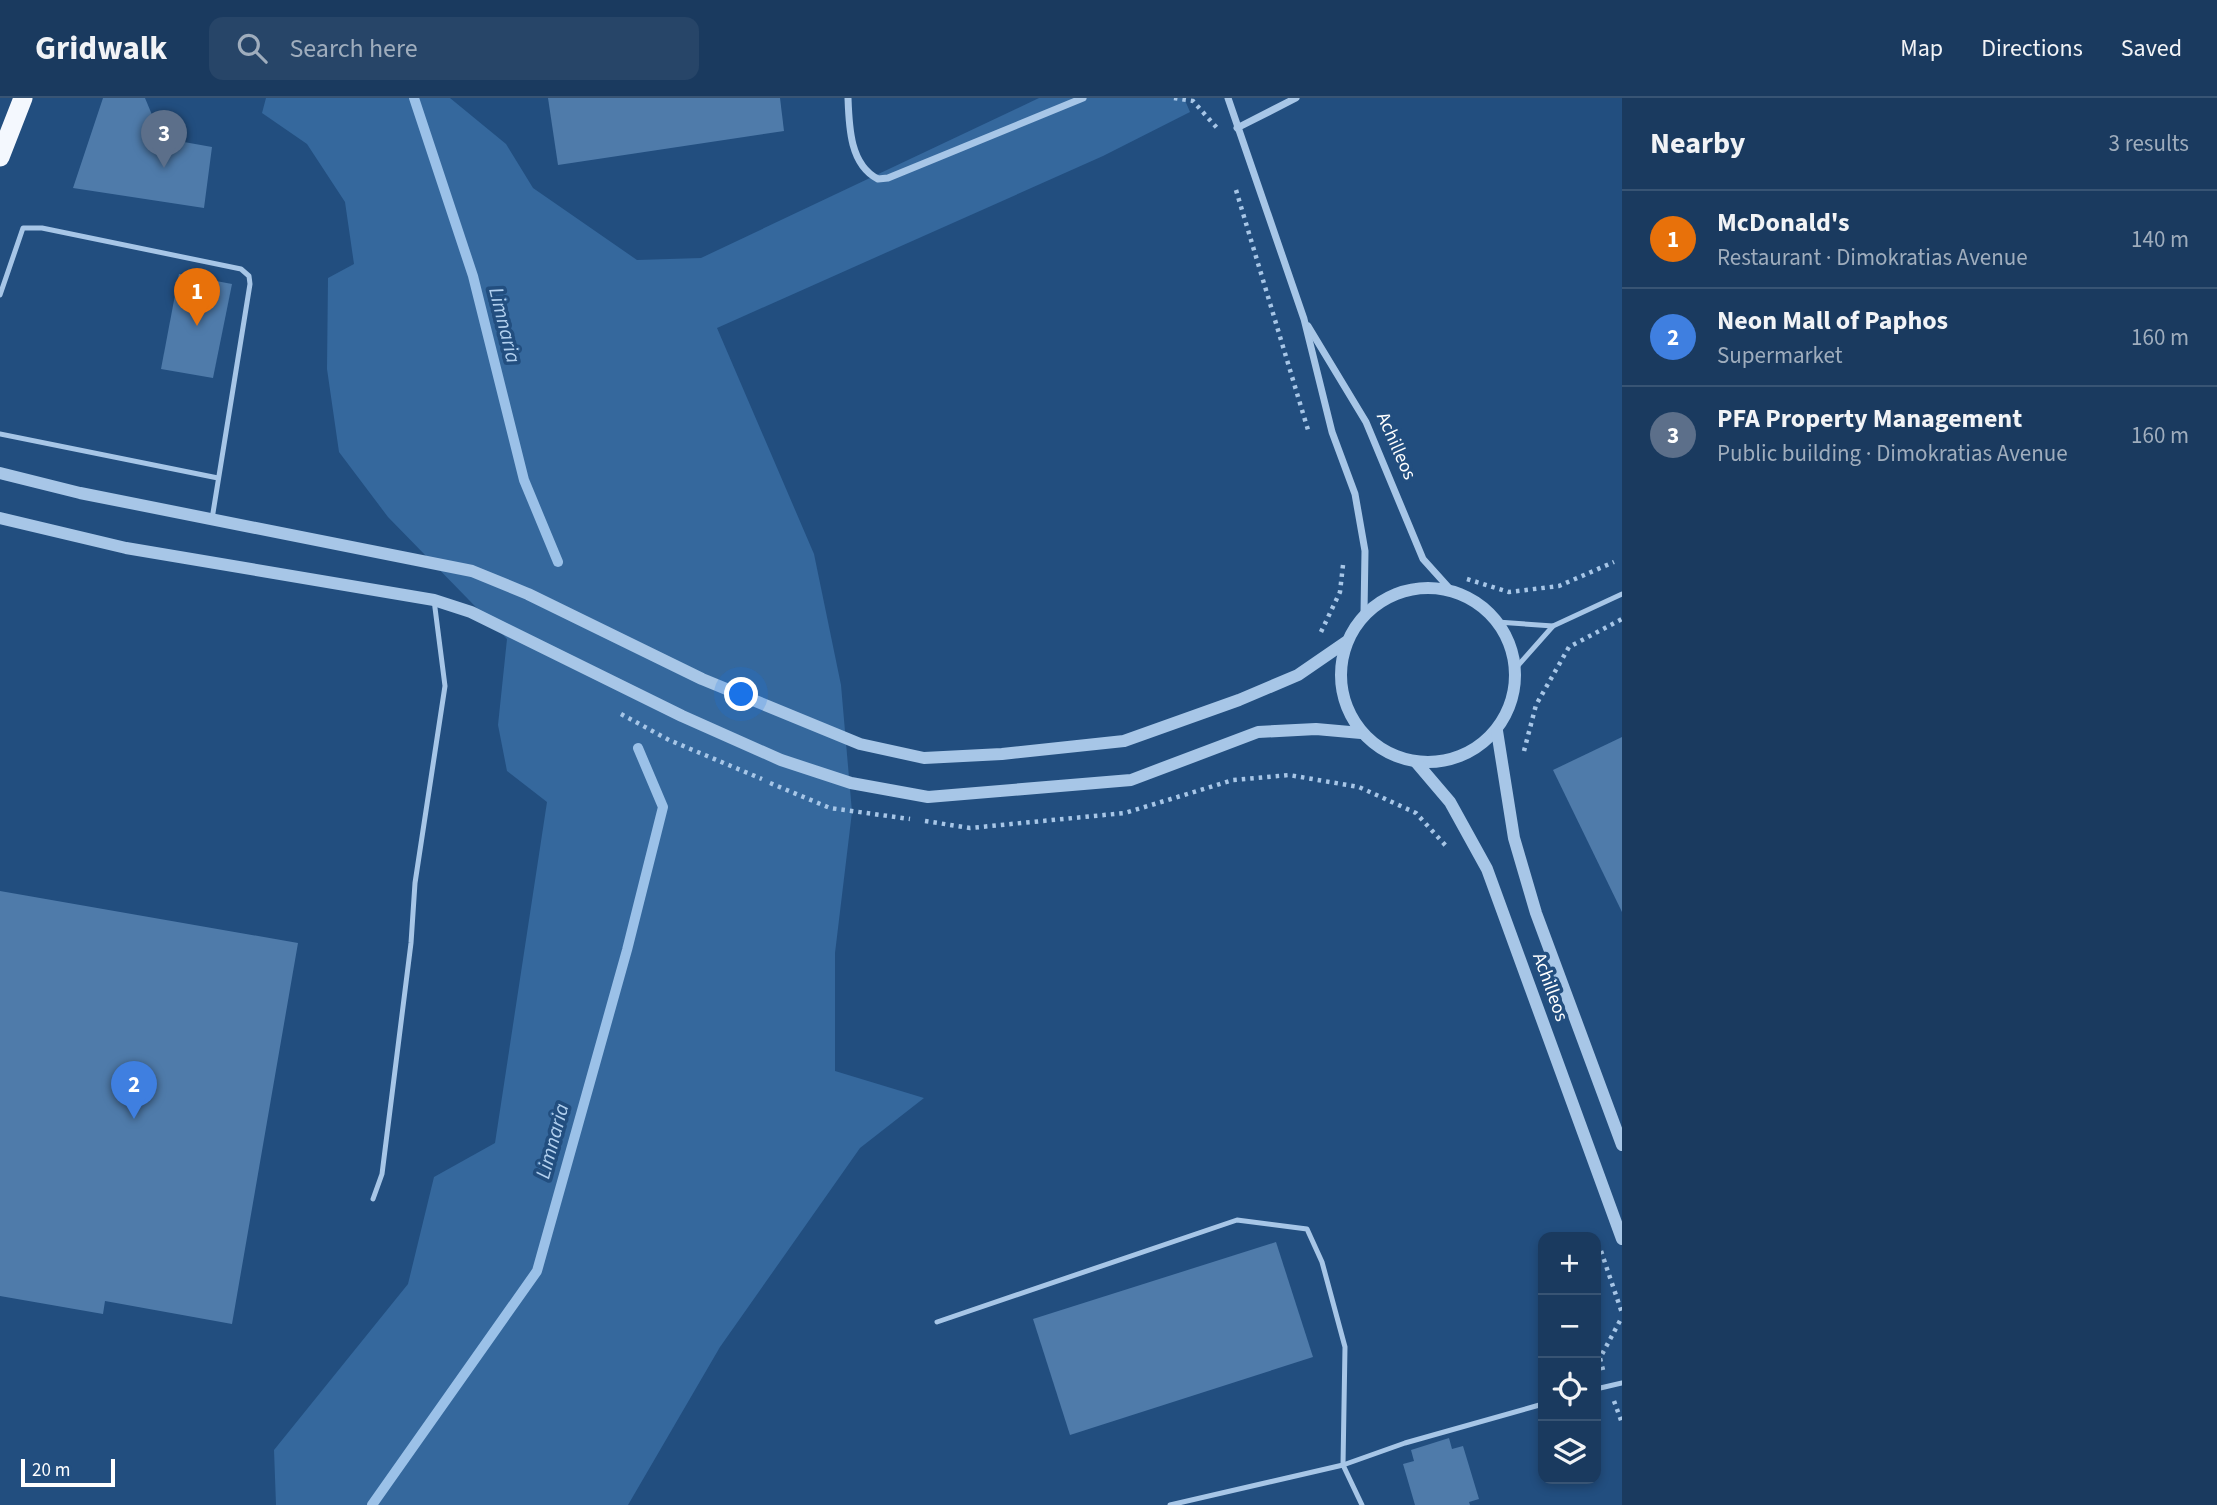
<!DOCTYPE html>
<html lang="en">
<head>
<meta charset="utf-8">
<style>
	:root { --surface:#1a3a5f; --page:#274568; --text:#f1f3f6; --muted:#9fadbd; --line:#385474; --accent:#f3c669 }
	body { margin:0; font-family:"Source Sans 3",sans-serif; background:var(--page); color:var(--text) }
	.controls { position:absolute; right:21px; bottom:21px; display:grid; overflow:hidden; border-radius:14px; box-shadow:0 4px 10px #0003 }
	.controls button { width:63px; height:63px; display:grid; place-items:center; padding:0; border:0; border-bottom:2px solid var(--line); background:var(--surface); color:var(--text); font:35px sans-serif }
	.scale { position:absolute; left:21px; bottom:18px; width:94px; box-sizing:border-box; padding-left:7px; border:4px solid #fff; border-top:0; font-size:19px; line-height:24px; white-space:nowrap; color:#fff; -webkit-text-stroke:5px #224e7f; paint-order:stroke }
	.you { position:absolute; left:742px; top:597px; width:24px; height:24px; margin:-18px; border:5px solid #fff; border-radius:50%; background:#1a73e8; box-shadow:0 0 0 10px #1a73e833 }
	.badge { display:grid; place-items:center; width:46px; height:46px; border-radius:50%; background:var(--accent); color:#fff; font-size:23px; font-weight:700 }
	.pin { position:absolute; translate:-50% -58px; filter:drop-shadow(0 2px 4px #0008) }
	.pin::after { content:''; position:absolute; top:37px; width:24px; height:21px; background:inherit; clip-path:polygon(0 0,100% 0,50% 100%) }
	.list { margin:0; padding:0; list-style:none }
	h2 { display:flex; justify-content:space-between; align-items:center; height:91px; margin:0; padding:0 28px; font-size:30px }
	h2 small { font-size:23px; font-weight:400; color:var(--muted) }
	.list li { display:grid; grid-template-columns:46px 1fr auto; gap:21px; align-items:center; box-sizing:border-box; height:98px; padding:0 28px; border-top:2px solid var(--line) }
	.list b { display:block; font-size:26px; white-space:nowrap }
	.list p { margin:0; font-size:23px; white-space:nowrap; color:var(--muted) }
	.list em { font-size:23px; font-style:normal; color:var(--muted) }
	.icon { flex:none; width:38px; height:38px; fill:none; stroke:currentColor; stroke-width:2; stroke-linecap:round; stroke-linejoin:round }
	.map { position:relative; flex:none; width:1622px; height:1407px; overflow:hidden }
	header { display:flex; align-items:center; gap:42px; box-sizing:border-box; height:98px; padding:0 35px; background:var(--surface); border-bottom:2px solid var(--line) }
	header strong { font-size:33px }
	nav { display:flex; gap:38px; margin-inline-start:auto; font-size:24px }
	.search { width:490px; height:63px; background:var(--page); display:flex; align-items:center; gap:18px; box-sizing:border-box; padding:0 24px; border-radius:14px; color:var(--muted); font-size:26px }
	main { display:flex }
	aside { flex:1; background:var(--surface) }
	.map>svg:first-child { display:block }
	.green { fill:#35689d }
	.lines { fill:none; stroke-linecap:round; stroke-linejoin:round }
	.stream { stroke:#9bc1e8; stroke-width:10 }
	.building { fill:#4f7baa }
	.path { stroke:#a7c6e7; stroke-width:4.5; stroke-dasharray:3.5 5; stroke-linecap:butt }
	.service { stroke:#a7c6e7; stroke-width:5 }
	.minor { stroke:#a7c6e7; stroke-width:7 }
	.tertiary { stroke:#a7c6e7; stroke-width:12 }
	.trunk { stroke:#f4f8fe; stroke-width:19 }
	.labels { text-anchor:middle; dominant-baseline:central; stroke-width:7; stroke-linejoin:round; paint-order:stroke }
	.street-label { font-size:19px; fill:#fff; stroke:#224e7f }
	.water-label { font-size:21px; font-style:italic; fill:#b2d0ef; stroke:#224e7f }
</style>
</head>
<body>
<header>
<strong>Gridwalk</strong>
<div class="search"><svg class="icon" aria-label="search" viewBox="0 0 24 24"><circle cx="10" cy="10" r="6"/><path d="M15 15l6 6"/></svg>Search here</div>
<nav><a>Map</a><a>Directions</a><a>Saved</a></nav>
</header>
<main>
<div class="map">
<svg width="1622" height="1407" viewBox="0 0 1622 1407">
	<rect width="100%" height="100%" fill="#224e7f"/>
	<polygon class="green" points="266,0 450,0 506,46 533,90 637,162 701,160 1039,0 1184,0 1190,14 1103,58 717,230 814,456 841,587 852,714 835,855 835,973 924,1000 860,1050 720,1249 628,1407 276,1407 274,1352 408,1186 434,1079 495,1045 547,704 507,673 498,627 507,541 388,419 339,354 327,271 328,180 354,166 345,104 307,46 262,15"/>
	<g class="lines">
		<g class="stream">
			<polyline points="414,0 473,178 524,382 558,464"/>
			<polyline points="372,1407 537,1173 627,852 663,709 638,650"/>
		</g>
	</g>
	<g class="building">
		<polygon points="103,0 145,0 155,24 156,39 212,49 204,110 73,90"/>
		<polygon points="548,0 780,0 784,33 558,67"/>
		<polygon points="179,176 232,186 213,280 161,271"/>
		<polygon points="1622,639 1622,814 1553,672"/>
		<polygon points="0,793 298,845 232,1226 105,1203 103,1216 0,1198"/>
		<polygon points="1276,1144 1313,1259 1070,1337 1033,1221"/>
		<polygon points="1449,1340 1452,1351 1463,1348 1479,1401 1469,1404 1470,1407 1415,1407 1403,1366 1414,1363 1411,1352"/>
	</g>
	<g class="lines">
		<g class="path">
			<polyline points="1174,0 1193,3 1217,30"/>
			<polyline points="1236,92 1308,332"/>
			<polyline points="1467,481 1509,494 1559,488 1614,464"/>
			<polyline points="1321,534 1340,494 1343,467"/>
			<polyline points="621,616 669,642 762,681"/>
			<polyline points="1524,653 1536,607 1569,549 1622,521"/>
			<polyline points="770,685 830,710 910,721"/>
			<polyline points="925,723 970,730 1125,715 1233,682 1289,677 1359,689 1416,715 1446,748"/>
			<polyline points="1601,1153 1622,1215"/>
			<polyline points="1603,1272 1600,1260 1622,1219"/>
			<polyline points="1614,1303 1622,1325"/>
		</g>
		<g class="service">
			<polyline points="0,197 23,130 42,130 241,171 249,178 250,186 212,421"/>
			<polyline points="0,336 218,380"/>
			<polyline points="1497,524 1553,528"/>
			<polyline points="1514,572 1553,528 1622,496"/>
			<polyline points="373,1101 382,1076 411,845 415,785 445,588 434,502"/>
			<polyline points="937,1224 1237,1122 1307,1131 1322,1164 1345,1249 1343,1367 1362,1407"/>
			<polyline points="1596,1291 1622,1285"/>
			<polyline points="1170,1407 1343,1367 1405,1345 1543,1306"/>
		</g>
		<g class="minor">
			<path d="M848,0C849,29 850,67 878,81L888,80L1083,0"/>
			<polyline points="1228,0 1304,221 1332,334 1355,396 1365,453 1364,515"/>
			<polyline points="1237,30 1296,0"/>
			<polyline points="1308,228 1366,324 1423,461 1450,491"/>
		</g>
		<g class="tertiary">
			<polyline points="0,375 80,395 472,473 528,496 702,581 860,646 924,660 1002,656 1124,643 1239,602 1298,577 1346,544"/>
			<polyline points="0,420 126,450 434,502 471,514 682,618 781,662 851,685 928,699 1131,682 1258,634 1316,631 1361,635"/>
			<circle cx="1428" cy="577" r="87"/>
			<polyline points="1497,633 1514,740 1536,815 1622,1047"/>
			<polyline points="1416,664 1450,704 1487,771 1622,1141"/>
		</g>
		<polyline class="trunk" points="0,59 23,0"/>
	</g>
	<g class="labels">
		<g class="street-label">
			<text transform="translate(1396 348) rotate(66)">Achilleos</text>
			<text transform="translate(1550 889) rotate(70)">Achilleos</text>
		</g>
		<g class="water-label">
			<text transform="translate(505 227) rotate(76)">Limnaria</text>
			<text transform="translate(552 1043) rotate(-75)">Limnaria</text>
		</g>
	</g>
</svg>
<div class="controls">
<button>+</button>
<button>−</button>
<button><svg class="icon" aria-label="locate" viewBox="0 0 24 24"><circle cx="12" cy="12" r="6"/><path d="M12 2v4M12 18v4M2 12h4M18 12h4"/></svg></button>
<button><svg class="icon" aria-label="layers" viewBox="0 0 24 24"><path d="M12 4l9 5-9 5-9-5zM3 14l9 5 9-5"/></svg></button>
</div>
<div class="scale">20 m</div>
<div class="you"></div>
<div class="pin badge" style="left:197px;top:228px;background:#e8710a">1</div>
<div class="pin badge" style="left:134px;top:1021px;background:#3f7fe0">2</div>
<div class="pin badge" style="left:164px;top:70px;background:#5c6f8a">3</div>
</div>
<aside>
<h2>Nearby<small>3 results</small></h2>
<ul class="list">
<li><span class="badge" style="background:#e8710a">1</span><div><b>McDonald's</b><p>Restaurant · Dimokratias Avenue</p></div><em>140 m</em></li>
<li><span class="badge" style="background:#3f7fe0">2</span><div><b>Neon Mall of Paphos</b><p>Supermarket</p></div><em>160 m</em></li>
<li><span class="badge" style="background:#5c6f8a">3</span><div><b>PFA Property Management</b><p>Public building · Dimokratias Avenue</p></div><em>160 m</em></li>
</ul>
</aside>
</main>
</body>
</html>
